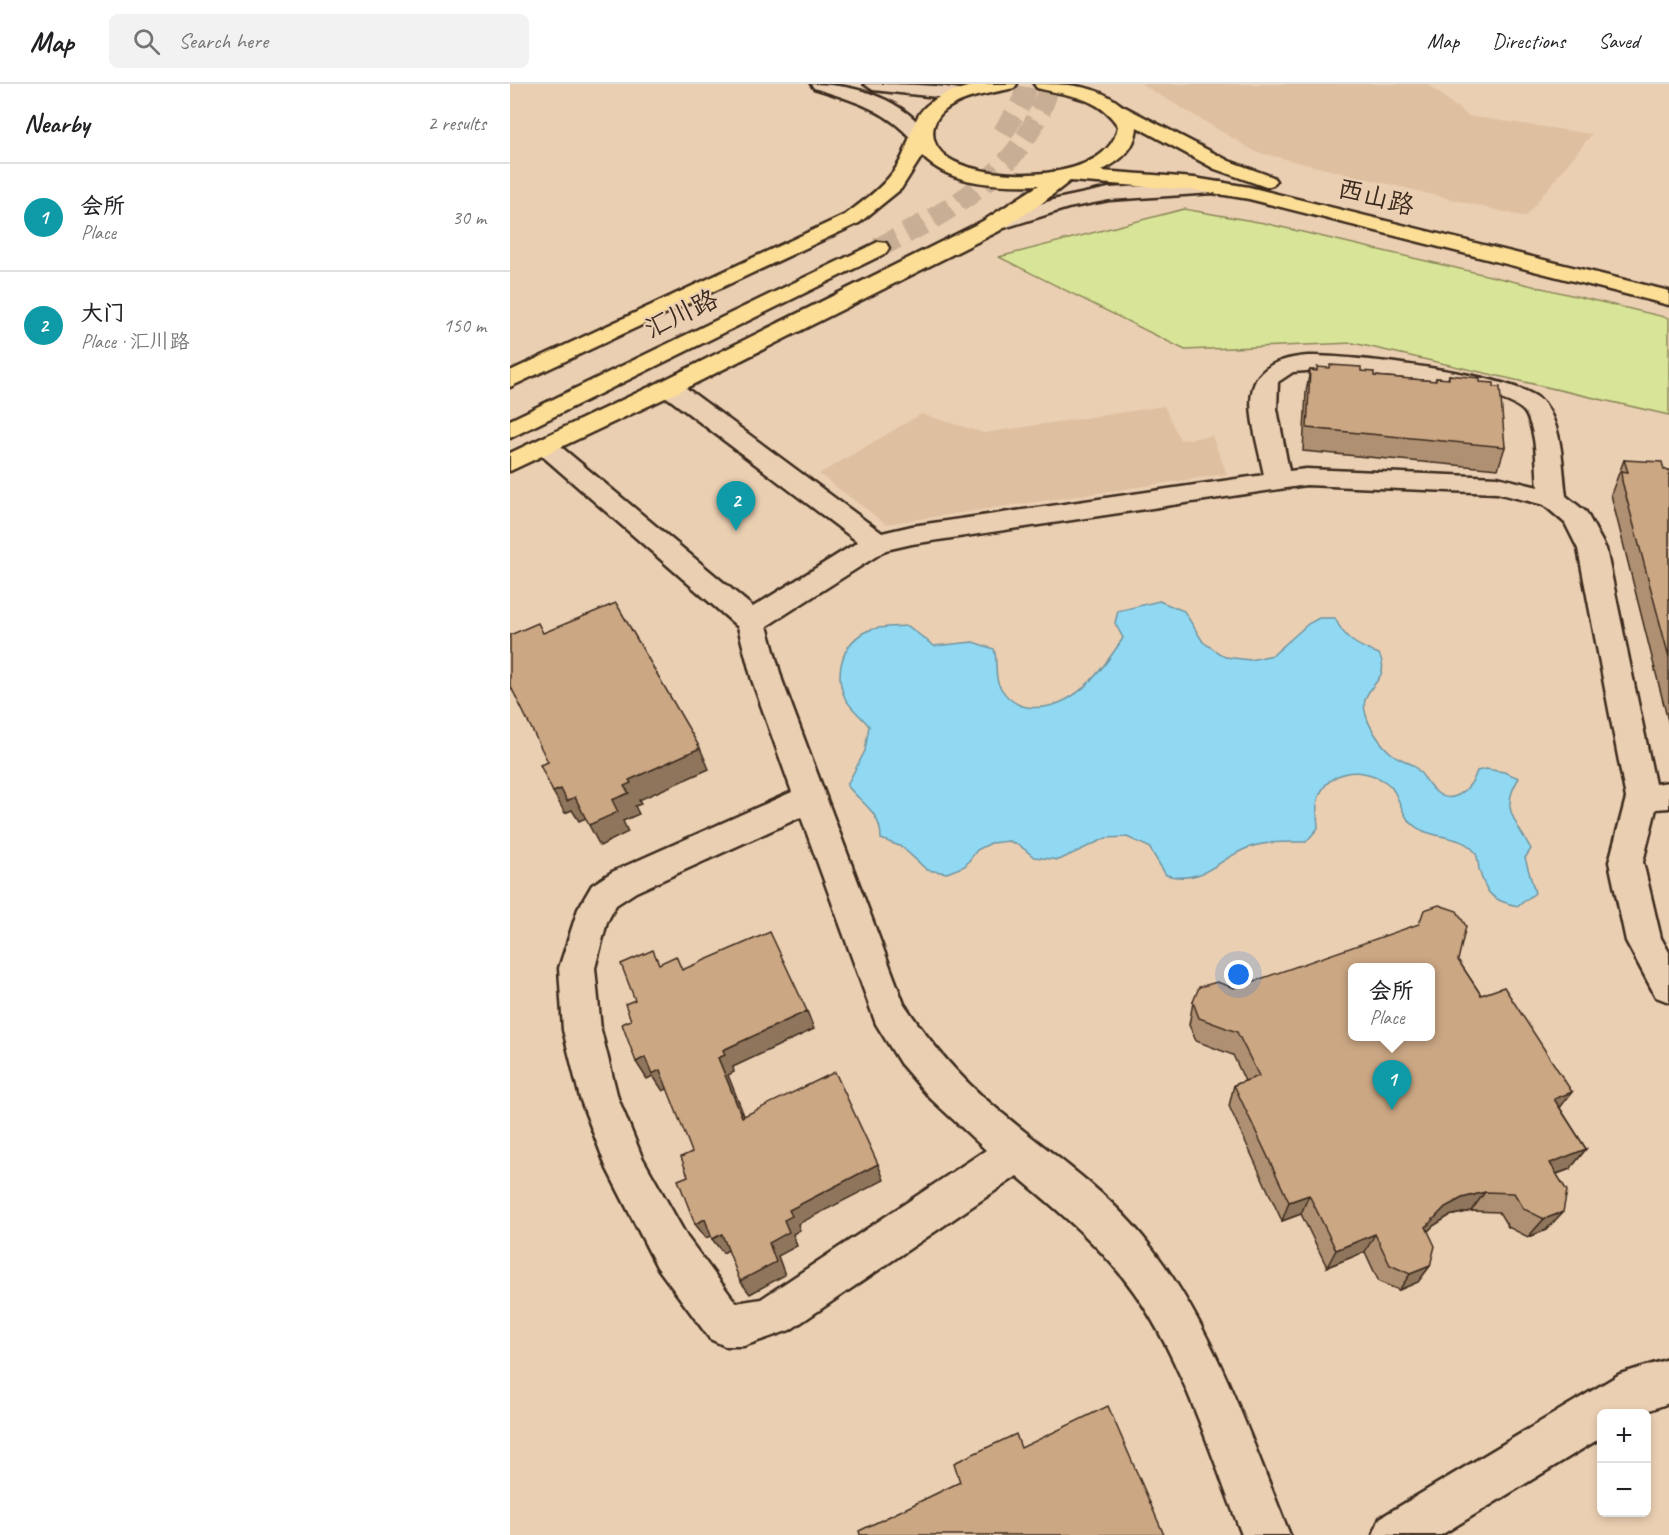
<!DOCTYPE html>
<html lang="en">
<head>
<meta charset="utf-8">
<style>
	:root { --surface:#fff; --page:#f2f2f2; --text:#202124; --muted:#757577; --line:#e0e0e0; --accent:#0b8043 }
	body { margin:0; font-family:Caveat,"LXGW WenKai TC",sans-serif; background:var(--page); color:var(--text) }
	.controls { position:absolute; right:18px; bottom:18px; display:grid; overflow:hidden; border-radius:9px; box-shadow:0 3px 9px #0003 }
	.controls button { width:54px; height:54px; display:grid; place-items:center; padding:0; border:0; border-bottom:2px solid var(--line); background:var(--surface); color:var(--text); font:30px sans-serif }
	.you { position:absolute; left:729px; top:891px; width:21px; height:21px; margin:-15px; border:4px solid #fff; border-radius:50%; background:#1a73e8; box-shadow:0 0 0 9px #1a73e833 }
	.badge { display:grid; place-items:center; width:39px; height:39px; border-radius:50%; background:var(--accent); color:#fff; font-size:20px; font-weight:700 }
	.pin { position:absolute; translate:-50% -50px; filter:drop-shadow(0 2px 3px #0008) }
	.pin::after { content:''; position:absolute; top:32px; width:21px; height:18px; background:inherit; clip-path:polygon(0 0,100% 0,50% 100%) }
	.popup { position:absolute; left:838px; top:879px; width:87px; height:78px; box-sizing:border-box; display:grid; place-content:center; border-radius:9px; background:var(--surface); filter:drop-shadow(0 2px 4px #0005); font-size:20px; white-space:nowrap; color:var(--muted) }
	.popup b { font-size:22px; color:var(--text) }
	.popup::after { content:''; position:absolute; left:50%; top:100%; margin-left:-12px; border:12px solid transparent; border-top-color:var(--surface) }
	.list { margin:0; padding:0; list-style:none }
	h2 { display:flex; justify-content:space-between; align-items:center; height:78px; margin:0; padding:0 24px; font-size:26px }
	h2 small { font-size:20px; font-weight:400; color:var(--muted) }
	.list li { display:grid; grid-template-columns:39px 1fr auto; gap:18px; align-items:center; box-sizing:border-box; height:108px; padding:0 24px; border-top:2px solid var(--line) }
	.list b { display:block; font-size:22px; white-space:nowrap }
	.list p { margin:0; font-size:20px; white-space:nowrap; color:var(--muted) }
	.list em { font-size:20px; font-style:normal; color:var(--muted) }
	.icon { flex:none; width:33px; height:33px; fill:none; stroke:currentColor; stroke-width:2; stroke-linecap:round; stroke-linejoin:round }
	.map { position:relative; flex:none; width:1159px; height:1451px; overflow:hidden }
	header { display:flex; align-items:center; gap:36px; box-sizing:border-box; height:84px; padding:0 30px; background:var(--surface); border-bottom:2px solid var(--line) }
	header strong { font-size:28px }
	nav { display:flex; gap:33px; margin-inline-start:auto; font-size:21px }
	.search { width:420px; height:54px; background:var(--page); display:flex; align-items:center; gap:15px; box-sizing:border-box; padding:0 21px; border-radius:9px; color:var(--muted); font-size:22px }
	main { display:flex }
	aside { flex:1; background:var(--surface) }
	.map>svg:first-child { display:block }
	.built { fill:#dec0a1 }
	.green { fill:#d8e497; stroke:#8a875a; stroke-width:1.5 }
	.water { fill:#91d9f3; stroke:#6f939e; stroke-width:1.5 }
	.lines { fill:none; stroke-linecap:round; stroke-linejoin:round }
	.major-tunnel { stroke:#c8ae94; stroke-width:21; stroke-dasharray:21 10; stroke-linecap:butt }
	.minor-casing { stroke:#3b2a1e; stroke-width:5 }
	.major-casing { stroke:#3b2a1e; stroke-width:5 }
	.minor { fill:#ebcfb2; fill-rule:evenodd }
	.major { fill:#fdde96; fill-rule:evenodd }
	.wall { fill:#af9072; stroke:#3b2a1e; stroke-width:1.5 }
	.shaded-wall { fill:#8e755c; stroke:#3b2a1e; stroke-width:1.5 }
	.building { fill:#cba784; stroke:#3b2a1e; stroke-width:1.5; fill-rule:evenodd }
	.labels { text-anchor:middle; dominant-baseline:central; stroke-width:4.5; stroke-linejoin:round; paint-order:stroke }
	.far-street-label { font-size:26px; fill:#3b2a1e; stroke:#ebcfb2 }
</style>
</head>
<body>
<header>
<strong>Map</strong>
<div class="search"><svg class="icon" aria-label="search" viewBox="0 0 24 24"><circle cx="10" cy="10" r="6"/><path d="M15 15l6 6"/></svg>Search here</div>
<nav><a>Map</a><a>Directions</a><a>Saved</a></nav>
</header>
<main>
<aside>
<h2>Nearby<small>2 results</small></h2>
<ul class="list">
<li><span class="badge" style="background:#0f9aa8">1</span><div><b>会所</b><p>Place</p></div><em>30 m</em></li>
<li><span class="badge" style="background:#0f9aa8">2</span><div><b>大门</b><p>Place · 汇川路</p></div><em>150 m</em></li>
</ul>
</aside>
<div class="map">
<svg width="1159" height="1451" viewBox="0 0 1159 1451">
	<rect width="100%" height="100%" fill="#ebcfb2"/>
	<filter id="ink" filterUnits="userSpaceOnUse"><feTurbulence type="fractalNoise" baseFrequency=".0167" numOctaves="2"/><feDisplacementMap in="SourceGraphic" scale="12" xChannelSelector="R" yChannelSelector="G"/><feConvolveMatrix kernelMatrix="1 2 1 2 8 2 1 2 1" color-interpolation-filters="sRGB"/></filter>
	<g filter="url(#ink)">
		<g class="built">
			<polygon points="631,0 917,0 958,32 1082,50 1015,133 746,68"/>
			<polygon points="654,322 670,356 702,352 717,390 376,440 309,390 411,330 474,349"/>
		</g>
		<polygon class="green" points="674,125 754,139 1159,234 1159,331 843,259 675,266 489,173"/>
		<path class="water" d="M649,517L674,527L693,558L715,573L740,576L763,571L798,540L809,534H825C835,556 847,562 869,570C884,599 846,602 856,631C859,643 871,661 881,669C888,675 898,677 905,683C913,690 918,701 926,708C944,723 962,703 967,687L976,685L994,688L1009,694C989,725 1006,737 1021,765L1015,774L1025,809L1008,822C983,817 976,811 969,785C968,780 968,772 965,768C950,748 918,757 900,738C890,728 889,708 877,699C851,680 812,686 807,721C806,728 808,737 808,744L796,758C777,758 758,757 740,763C706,775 695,801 656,791L639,763L617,753L596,754L549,776L524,773L509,761L499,757L481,759L467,766L455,782L437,789L417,786L392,763L371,755C371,727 351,720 337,701L355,667L359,642C352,633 340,624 335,614C325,592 330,563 353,549C365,542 384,543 398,542L424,562L463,558L484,565C488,576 484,591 489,601C495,612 505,621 517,623C562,629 592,587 613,554L605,539L608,527Z"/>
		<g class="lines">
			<g class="major-tunnel">
				<polyline points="493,49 513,16 516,0"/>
				<path d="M368,164C443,125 515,88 540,0"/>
			</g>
			<g class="minor-casing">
				<g id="minor">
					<path d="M301,0C346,0 394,15 421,54L418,58H404C378,26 342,16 304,4Z"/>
					<path d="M354,0C373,0 453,0 463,10L454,16L363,6Z"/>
					<polygon points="711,98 718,100 721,104 718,108 599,116 558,124 481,148 473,147 470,142 473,137 547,115 599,104"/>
					<path d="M798,272C837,271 1011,290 1034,319C1053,344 1052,382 1056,412L1076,428L1096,465L1145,700L1159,698V724L1146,725L1133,778L1151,854L1159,868V918L1146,913L1116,857L1099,778L1116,714L1068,465L1055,439L1034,421L987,409L796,401L402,460L376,466L257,542L272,596L394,920C419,957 446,990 480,1019C527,1060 581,1094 622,1140C700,1228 736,1344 780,1451H732C702,1374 672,1275 624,1208C592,1163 549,1127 507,1092L280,1246L234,1262H215L200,1255L147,1183L97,1085L70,1014L53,946L49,884L68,825L82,801L102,788L282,708L242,596L228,543L22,363L26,357L35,355L44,357L243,523L348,458L150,308L147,303L150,298L159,296L168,298L372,449L402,442L754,391C743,334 717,278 798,272ZM810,286C844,289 1001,303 1016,330C1027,350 1026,380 1028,403L987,393L796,385L779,387L767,325L768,298L783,288ZM291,733L366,940L390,979L420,1014L476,1066L251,1215L226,1219L177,1153L132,1073L108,1014L91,946L85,884L97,838L106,821L126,808Z"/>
					<polygon points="1159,1275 1159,1319 1129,1330 1092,1330 1092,1353 931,1451 863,1451 870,1434 1110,1290"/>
				</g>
			</g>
			<g class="major-casing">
				<g id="major">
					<path d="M469,0H507L504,4C483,9 462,11 443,21C416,35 417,63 443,77C483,98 600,99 608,42C588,12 559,12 527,4L524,0C555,0 586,0 611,21L719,77L763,93L766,97L763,101L756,103L705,85L627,43C625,66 610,77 591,87L684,94L739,103L1159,207V221L739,115L684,106L560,97L532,119L489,147L168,308L0,387V369L150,298L473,137L529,101C491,102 441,102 412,72L391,105L349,139L0,303V287L335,131C352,118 371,105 384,87C397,69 398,54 406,36C417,12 446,6 469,0Z"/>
					<polygon points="368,158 376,159 379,164 376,169 0,354 0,336"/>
				</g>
			</g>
			<use href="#minor" class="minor"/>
			<use href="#major" class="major"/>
		</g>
		<g class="wall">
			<polygon points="800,286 851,287 864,292 925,297 926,294 938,295 939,291 970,298 995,363 988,385 793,367 796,308"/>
			<polygon points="1114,376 1154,386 1159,386 1159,641 1103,419 1101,410"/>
			<polygon points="948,876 971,911 1050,1024 1076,1065 1060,1085 1047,1090 1036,1146 1018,1153 998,1143 989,1128 961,1127 939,1132 923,1142 918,1147 920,1182 908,1198 889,1206 869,1198 855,1168 817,1183 791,1130 772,1137 719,1022 724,1001 735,997 723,971 686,957 679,941 683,918 724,904"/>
		</g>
		<g class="shaded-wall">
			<polygon points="190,664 199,685 129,716 131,720 125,722 129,730 113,737 118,748 90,762 79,741 119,696"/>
			<polygon points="51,705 65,713 76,734 69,737 62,726 55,729 43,708"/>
			<polygon points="297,927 304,945 223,983 224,988 218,991 241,1049 232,1033 208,974 213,966"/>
			<polygon points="135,973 150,986 161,1003 153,1007 143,992 137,995 126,978"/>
			<polygon points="1062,1008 1046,1029 1044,1015"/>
			<polygon points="1076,1065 1060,1085 1024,1098 1040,1079"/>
			<polygon points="368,1080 374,1096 288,1140 290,1146 283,1150 287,1162 268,1172 275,1191 240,1210 230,1197 259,1159 274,1136 279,1126"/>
			<polygon points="975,1108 961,1127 939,1132 923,1142 905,1161 916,1143 935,1123 952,1114"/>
			<polygon points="799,1111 791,1130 772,1137 779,1118"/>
			<polygon points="1053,1128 1036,1146 1018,1153 1034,1135"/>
			<polygon points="195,1135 205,1150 196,1154 185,1140"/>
			<polygon points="212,1150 222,1164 213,1169 202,1155"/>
			<polygon points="865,1150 855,1168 817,1183 826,1166"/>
			<polygon points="920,1182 908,1198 889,1206 900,1190"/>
		</g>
		<g class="building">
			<polygon points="820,281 851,283 851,287 864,288 864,292 926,297 926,294 939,295 939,291 970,294 970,298 984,299 984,303 990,303 995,363 797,344 800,286 807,287 807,283 820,284"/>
			<polygon points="1114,376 1152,378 1154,386 1159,386 1159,573 1112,397 1111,387 1118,388"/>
			<polygon points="106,519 190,664 119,696 121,699 114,702 119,709 102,716 108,728 79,741 65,713 57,717 51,705 43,708 30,681 38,678 0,601 0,551 28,539 33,549"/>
			<path d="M929,821L947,827L956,842L948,876L971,911L994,903L1062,1008L1044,1015L1076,1065L1040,1079L1057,1107L1053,1128L1034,1135L1014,1125L1004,1109L975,1108L952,1114L935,1123L916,1143L925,1162L920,1182L900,1190L880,1181L865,1150L826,1166L799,1111L779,1118L724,1001L749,992L727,948L689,934L683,918L689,903L707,898L724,904L909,840L914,826ZM843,884H921V952H843Z"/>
			<polygon points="260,848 297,927 213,966 215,971 208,974 232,1033 325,988 368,1080 279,1126 282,1132 274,1136 279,1148 259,1159 266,1178 230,1197 212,1150 202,1155 195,1135 185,1140 168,1096 178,1092 171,1073 182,1068 150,986 142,990 135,973 126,978 112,940 121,936 115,920 125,916 111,880 143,866 149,880 166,872 172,886"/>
			<polygon points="598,1322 654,1451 350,1451 349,1447 450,1398 444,1379 506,1350 511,1364"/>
		</g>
	</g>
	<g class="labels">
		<g class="far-street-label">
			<text transform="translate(866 113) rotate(14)">西山路</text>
			<text transform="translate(171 230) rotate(-26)">汇川路</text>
		</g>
	</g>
</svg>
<div class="controls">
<button>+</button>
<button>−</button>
</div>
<div class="you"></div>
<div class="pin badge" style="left:882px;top:1026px;background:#0f9aa8">1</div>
<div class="popup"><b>会所</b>Place</div>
<div class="pin badge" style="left:226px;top:447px;background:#0f9aa8">2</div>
</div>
</main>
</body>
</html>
